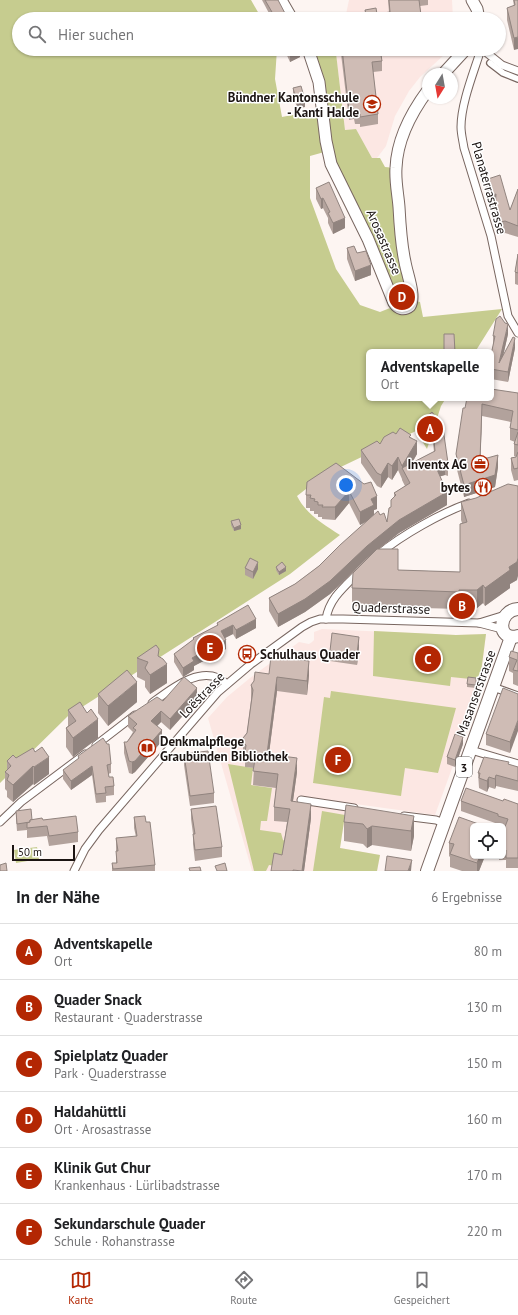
<!DOCTYPE html>
<html lang="de">
<head>
<meta charset="utf-8">
<style>
	:root { --surface:#fff; --page:#f6f6f6; --text:#202124; --muted:#757577; --line:#e0e0e0; --accent:#b32703 }
	body { margin:0; font-family:"PT Sans",sans-serif; background:var(--page); color:var(--text) }
	.controls { position:absolute; right:12px; bottom:12px; display:grid; overflow:hidden; border-radius:6px; box-shadow:0 1px 3px #0004 }
	.controls button { width:36px; height:36px; display:grid; place-items:center; padding:0; border:0; border-bottom:1px solid var(--line); background:var(--surface); color:var(--text); font:20px sans-serif }
	.compass { position:absolute; left:422px; top:68px; width:36px; height:36px; border-radius:50%; background:var(--surface); box-shadow:0 1px 3px #0004; rotate:191deg }
	.scale { position:absolute; left:12px; bottom:10px; width:63px; box-sizing:border-box; padding-left:4px; border:2px solid #1b1412; border-top:0; font-size:11px; line-height:14px; white-space:nowrap; color:#1b1412; -webkit-text-stroke:3px #fff; paint-order:stroke }
	.you { position:absolute; left:346px; top:485px; width:14px; height:14px; margin:-10px; border:3px solid #fff; border-radius:50%; background:#1a73e8; box-shadow:0 0 0 6px #1a73e833 }
	.badge { display:grid; place-items:center; width:26px; height:26px; border-radius:50%; background:var(--accent); color:#fff; font-size:13px; font-weight:700 }
	.pin { position:absolute; translate:-50% -50%; border:2px solid #fff; box-shadow:0 1px 4px #0006 }
	.popup { position:absolute; left:366px; top:349px; width:128px; height:52px; box-sizing:border-box; display:grid; place-content:center; border-radius:6px; background:var(--surface); filter:drop-shadow(0 1px 3px #0005); font-size:13px; white-space:nowrap; color:var(--muted) }
	.popup b { font-size:15px; color:var(--text) }
	.popup::after { content:''; position:absolute; left:50%; top:100%; margin-left:-8px; border:8px solid transparent; border-top-color:var(--surface) }
	.list { margin:0; padding:0; list-style:none }
	h2 { display:flex; justify-content:space-between; align-items:center; height:52px; margin:0; padding:0 16px; font-size:17px }
	h2 small { font-size:13px; font-weight:400; color:var(--muted) }
	.list li { display:grid; grid-template-columns:26px 1fr auto; gap:12px; align-items:center; box-sizing:border-box; height:56px; padding:0 16px; border-top:1px solid var(--line) }
	.list b { display:block; font-size:15px; white-space:nowrap }
	.list p { margin:0; font-size:13px; white-space:nowrap; color:var(--muted) }
	.list em { font-size:13px; font-style:normal; color:var(--muted) }
	.icon { flex:none; width:22px; height:22px; fill:none; stroke:currentColor; stroke-width:2; stroke-linecap:round; stroke-linejoin:round }
	.map { position:relative; flex:none; width:518px; height:871px; overflow:hidden }
	.search { position:absolute; background:var(--surface); box-shadow:0 1px 3px #0004; left:12px; right:12px; top:12px; height:44px; display:flex; align-items:center; gap:10px; box-sizing:border-box; padding:0 14px; border-radius:22px; color:var(--muted); font-size:15px }
	.sheet { height:388px; background:var(--surface) }
	nav { display:flex; justify-content:space-around; align-items:center; box-sizing:border-box; height:56px; border-top:1px solid var(--line); background:var(--surface); font-size:11px; color:var(--muted) }
	nav a { display:grid; justify-items:center; gap:2px }
	nav .on { color:var(--accent) }
	.map>svg:first-child { display:block }
	.education { fill:#fce7e3 }
	.green { fill:#c6cc8f; fill-rule:evenodd }
	.lines { fill:none; stroke-linecap:round; stroke-linejoin:round }
	.pedestrian-casing { stroke:#786660; stroke-width:8 }
	.minor-casing { stroke:#786660; stroke-width:9 }
	.secondary-casing { stroke:#786660; stroke-width:13 }
	.primary-casing { stroke:#786660; stroke-width:14 }
	.pedestrian { stroke:#fff; stroke-width:5.5 }
	.minor { stroke:#fff; stroke-width:7 }
	.secondary { stroke:#fff; stroke-width:11 }
	.primary { stroke:#fff; stroke-width:12 }
	.wall { fill:#b2a29c }
	.shaded-wall { fill:#91847f }
	.building { fill:#cfbcb5; stroke:#91847f }
	.labels { text-anchor:middle; dominant-baseline:central; stroke-width:3; stroke-linejoin:round; paint-order:stroke }
	.shield { fill:#fff; stroke:#5f5a59; stroke-width:1 }
	.shield-label { font-size:12px; font-weight:bold; fill:#1b1412 }
	.poi-label { font-size:13px; font-weight:bold; fill:#1b1412; stroke:#fff; text-anchor:end }
	.street-label { font-size:13px; fill:#1b1412; stroke:#fff }
</style>
</head>
<body>
<div class="map">
<svg width="518" height="871" viewBox="0 0 518 871">
	<rect width="100%" height="100%" fill="#fdf5f2"/>
	<g class="education">
		<polygon points="349,0 452,0 453,19 345,19"/>
		<polygon points="337,49 448,49 446,53 420,77 409,91 395,116 386,146 377,158 372,158 356,129 345,130 336,53"/>
		<polygon points="322,629 456,635 486,634 479,694 435,815 348,803 345,815 340,848 380,855 377,871 252,871 208,718 227,697 250,678 299,642 309,644 312,642 314,640 314,632"/>
	</g>
	<g class="green">
		<path d="M0,0H251L262,19H19V49H277L275,79L282,117L323,109L308,49H337L336,53L345,130L356,129L372,158H380L385,167L396,168L412,300L420,302L423,317L502,309L475,352H369V398H446L441,406L427,449L416,431L324,475L297,496C306,514 323,524 340,535L290,574L68,716L0,783ZM328,151L395,306L380,312L360,305L336,269L310,198V156Z"/>
		<polygon points="374,631 456,635 486,634 480,680 451,677 450,686 373,676"/>
		<polygon points="331,691 456,708 438,773 405,768 401,796 313,783 324,697 330,698"/>
		<polygon points="228,764 253,768 251,785 272,788 267,821 261,821 260,830 281,833 283,840 285,841 281,867 269,865 266,871 254,871"/>
		<polygon points="322,811 345,815 340,848 380,855 377,871 313,871"/>
		<polygon points="37,847 39,859 16,863 14,850"/>
	</g>
	<g class="lines">
		<g class="pedestrian-casing">
			<polyline id="pedestrian" points="490,63 503,73 518,79"/>
		</g>
		<g class="minor-casing">
			<g id="minor">
				<path d="M481,49C474,72 461,103 461,127C461,134 463,141 464,148L491,236L508,316L518,333"/>
				<polyline points="482,49 502,65 518,71"/>
				<path d="M379,554C402,535 441,513 469,503"/>
				<path d="M326,619C329,599 344,587 358,573"/>
				<polyline points="479,623 505,615"/>
				<polyline points="493,687 518,696"/>
				<path d="M152,703C172,688 204,662 227,684"/>
				<polyline points="96,745 135,715"/>
				<polyline points="471,750 518,764"/>
				<polyline points="301,800 354,808"/>
				<polyline points="404,816 436,820 444,823"/>
				<polyline points="0,822 21,802 85,754"/>
				<polyline points="74,871 85,849 99,830 218,692 251,664 302,627 311,622 320,619 343,619 479,623 502,629"/>
			</g>
		</g>
		<g class="secondary-casing">
			<g id="secondary">
				<polyline points="281,0 292,19"/>
				<polyline points="472,0 477,9 479,19"/>
				<path d="M308,49L319,82L326,141L331,164L368,239L394,303C398,309 404,311 410,306C416,296 407,274 405,262C401,244 400,226 399,207C398,194 395,181 396,168C397,139 411,113 428,90"/>
				<polyline points="443,74 466,49"/>
			</g>
		</g>
		<g class="primary-casing">
			<g id="primary">
				<path d="M518,609C498,610 496,642 518,636"/>
				<polyline points="427,871 511,637"/>
			</g>
		</g>
		<use href="#pedestrian" class="pedestrian"/>
		<use href="#minor" class="minor"/>
		<use href="#secondary" class="secondary"/>
		<use href="#primary" class="primary"/>
	</g>
	<g class="wall">
		<polygon points="262,0 278,0 288,19 272,19"/>
		<polygon points="388,0 428,0 428,5 420,6 421,15 440,19 362,19 362,15 365,15 365,10 377,14 389,12"/>
		<polygon points="513,0 518,0 514,50 507,20 507,8 514,6"/>
		<polygon points="284,49 299,49 300,57 290,62"/>
		<polygon points="341,49 380,49 382,61 382,71 373,72 378,114 378,124 360,127 360,124 355,124 354,119 349,120 341,54"/>
		<polygon points="413,49 442,49 442,51 419,54 419,52 413,52"/>
		<polygon points="293,88 305,107 297,108 293,94"/>
		<polygon points="488,179 510,210 518,189 518,237 505,233 497,235 495,225 496,206 492,207 492,204 489,205 486,195 486,183 488,182"/>
		<polygon points="316,188 345,228 333,234 328,223 328,218 323,208 321,209 316,199"/>
		<polygon points="347,248 357,253 371,275 355,281 347,259"/>
		<polygon points="518,254 518,285 515,284 515,272"/>
		<polygon points="508,334 503,356 515,348 508,382 491,379 491,355 493,346 493,336"/>
		<polygon points="518,393 518,480 514,481 511,470 511,458 516,457 517,457 514,456 514,444 515,442 510,440 510,428 511,422 482,416 480,459 498,467 495,487 464,497 456,466 456,454 465,408"/>
		<polygon points="419,423 440,429 444,438 448,463 448,476 445,475 440,476 447,505 399,533 379,549 398,570 460,572 462,523 461,520 461,502 517,580 510,584 510,588 485,606 483,603 477,608 459,607 459,609 352,606 352,588 370,556 330,594 305,612 278,627 269,611 269,598 295,584 319,566 366,522 360,525 349,503 335,520 322,519 322,517 318,517 318,514 314,514 314,511 310,511 310,508 306,508 306,495 336,463 377,509 374,510 374,515 380,515 387,522 391,507 391,500 394,497 394,493 405,486 402,480 402,479 398,470 392,480 388,477 381,488 377,486 361,463 361,450 380,444 396,434 411,437 417,454 412,463 434,452 433,443 433,435 427,439 419,429"/>
		<polygon points="231,521 241,529 234,531 231,525"/>
		<polygon points="276,567 286,571 279,575 276,570"/>
		<polygon points="245,568 258,569 253,579 245,575"/>
		<polygon points="217,623 256,628 236,639 233,634 225,638 226,649 194,666 194,670 183,677 174,662 174,654 193,640 193,638 217,626"/>
		<polygon points="359,647 357,665 330,661 330,651"/>
		<polygon points="518,653 518,686 513,684 513,673 509,671 509,657"/>
		<polygon points="159,656 167,683 150,694 145,687 145,681 137,677 137,658"/>
		<polygon points="269,674 309,675 307,695 277,691 269,754 297,772 293,801 311,818 304,871 271,871 282,855 287,822 274,821 274,807 276,788 253,785 254,768 245,767 245,757 243,755 243,738 247,733 251,700 251,685"/>
		<polygon points="476,681 476,688 467,687 467,684"/>
		<polygon points="98,694 137,702 108,726 98,713"/>
		<polygon points="518,694 510,753 486,745 486,734"/>
		<polygon points="197,700 170,730 161,722 157,726 162,741 135,772 132,774 129,773 124,753 124,742 127,742 133,732 128,727 128,716 163,701"/>
		<polygon points="68,710 87,713 98,738 73,757 66,747 66,728 68,726"/>
		<polygon points="463,744 455,767 447,764 447,757"/>
		<polygon points="184,754 214,793 214,803 190,806 184,765"/>
		<polygon points="78,756 111,764 111,773 108,774 109,777 114,786 114,795 106,796 106,802 96,803 92,775 71,790 63,779 63,770 78,759"/>
		<polygon points="16,758 49,774 34,785 33,784 13,802 7,797 7,791 5,789 5,772 7,770 7,761"/>
		<polygon points="509,765 518,767 518,791 496,786 495,789 489,787 487,792 479,788 478,773"/>
		<polygon points="461,801 503,801 518,804 518,868 506,868 506,860 499,860 499,856 503,856 503,832 504,828 503,828 503,826 498,826 498,824 461,811"/>
		<polygon points="191,809 222,847 222,857 195,861 193,844 193,834 191,819"/>
		<polygon points="16,811 32,820 43,820 78,832 78,842 49,846 47,836 27,838 27,830 17,831 16,818"/>
		<polygon points="414,816 414,836 411,851 372,845 367,848 363,844 344,841 344,822"/>
		<polygon points="134,817 146,822 155,865 155,871 112,871 112,863 116,863 116,838 136,837 134,828"/>
		<polygon points="484,826 473,856 485,856 479,871 462,871 450,867 450,857 449,856 449,843"/>
	</g>
	<g class="shaded-wall">
		<polygon points="518,37 518,49 514,50 514,38"/>
		<polygon points="300,50 300,57 290,62 290,55"/>
		<polygon points="305,100 305,107 297,108 297,102"/>
		<polygon points="492,192 492,204 489,205 489,193"/>
		<polygon points="496,194 496,206 492,207 492,195"/>
		<polygon points="323,198 323,208 321,209 321,199"/>
		<polygon points="345,218 345,228 333,234 333,223"/>
		<polygon points="371,265 371,275 355,281 355,271"/>
		<polygon points="508,324 508,334 500,370 499,363"/>
		<polygon points="515,338 515,348 508,382 508,372"/>
		<polygon points="482,404 482,416 480,471 480,460"/>
		<polygon points="440,422 440,429 433,430 433,435 427,439 427,432"/>
		<polygon points="417,441 417,454 405,474 402,468 402,479 402,466"/>
		<polygon points="498,455 498,467 495,487 464,497 464,485"/>
		<polygon points="398,457 398,470 392,480 392,466"/>
		<polygon points="445,462 445,475 435,478 435,465"/>
		<polygon points="388,463 388,477 381,488 381,475"/>
		<polygon points="349,491 349,503 335,520 335,507"/>
		<polygon points="447,492 447,505 399,533 367,558 330,594 305,612 278,627 278,614 399,520"/>
		<polygon points="377,496 377,509 374,510 374,517 360,525 360,512 371,499"/>
		<polygon points="241,525 241,529 234,531 234,528"/>
		<polygon points="518,558 518,576 517,580 510,584 510,588 485,606 485,588 509,567"/>
		<polygon points="258,562 258,569 253,579 253,572"/>
		<polygon points="286,567 286,571 279,575 279,572"/>
		<polygon points="483,585 483,603 477,608 477,590"/>
		<polygon points="256,619 256,628 236,639 236,630"/>
		<polygon points="233,625 233,634 221,640 221,631"/>
		<polygon points="359,637 359,647 357,665 357,654"/>
		<polygon points="226,640 226,649 194,666 194,670 183,677 183,668 192,658"/>
		<polygon points="309,661 309,675 307,695 307,681"/>
		<polygon points="167,664 167,683 150,694 150,675"/>
		<polygon points="277,677 277,691 267,768 267,754"/>
		<polygon points="137,682 137,702 108,726 108,706"/>
		<polygon points="197,688 197,700 170,730 170,719"/>
		<polygon points="161,711 161,722 151,732 151,721"/>
		<polygon points="98,719 98,738 73,757 73,738"/>
		<polygon points="518,720 518,731 510,753 510,742"/>
		<polygon points="162,730 162,741 135,772 132,774 132,762"/>
		<polygon points="463,737 463,744 455,767 455,760"/>
		<polygon points="49,757 49,774 34,785 34,767"/>
		<polygon points="297,758 297,772 291,815 291,801"/>
		<polygon points="33,766 33,784 13,802 13,785"/>
		<polygon points="92,766 92,775 71,790 71,781"/>
		<polygon points="496,775 496,786 495,789 495,779"/>
		<polygon points="489,777 489,787 487,792 487,781"/>
		<polygon points="311,804 311,818 304,871 302,871"/>
		<polygon points="414,816 414,836 411,851 411,831"/>
		<polygon points="372,826 372,845 367,848 367,829"/>
		<polygon points="480,856 485,856 479,871 477,871 477,863"/>
		<polygon points="412,860 411,871 408,871"/>
	</g>
	<g class="building">
		<polygon points="265,0 278,0 288,19 276,19"/>
		<polygon points="389,0 419,0 421,15 439,13 440,19 362,19 362,15 366,15 365,10 376,8 377,14 390,12"/>
		<polygon points="514,0 518,0 518,37 514,38 507,8 515,5"/>
		<polygon points="287,49 299,49 300,50 290,55"/>
		<polygon points="342,49 380,49 382,61 372,62 378,114 360,117 360,114 355,114 354,109 349,110"/>
		<polygon points="301,86 305,100 297,102 293,88"/>
		<polygon points="500,175 510,210 518,189 518,226 505,221 497,223 495,213 496,194 492,195 492,192 489,193 486,183 488,182 488,179"/>
		<polygon points="329,182 345,218 333,223 328,213 330,212 323,198 321,199 316,188"/>
		<polygon points="354,246 357,253 366,251 371,265 355,271 347,248"/>
		<polygon points="518,254 518,273 515,272"/>
		<polygon points="500,316 505,323 508,324 499,363 513,337 515,338 508,372 491,369 491,355 495,336 493,336 496,319"/>
		<polygon points="444,334 454,334 455,352 444,352"/>
		<polygon points="491,389 518,393 518,430 510,428 513,411 482,404 480,460 498,455 495,475 464,485 456,454 463,408 465,408 467,398 491,398"/>
		<polygon points="432,412 440,422 427,432 419,423"/>
		<polygon points="400,428 411,435 409,437 417,441 402,466 398,457 392,466 388,463 381,475 377,473 361,450 377,441 380,444 384,437 393,432 396,434"/>
		<polygon points="444,428 444,435 448,463 445,462 435,465 447,492 399,520 367,546 330,581 305,599 278,614 269,598 295,584 319,566 340,545 378,511 380,515 384,513 387,522 389,508 391,507 391,500 396,495 394,493 410,483 402,468 435,451 433,430"/>
		<polygon points="518,432 518,445 514,444"/>
		<polygon points="518,452 518,468 514,469 511,458 516,457"/>
		<polygon points="336,463 364,484 371,482 377,496 371,499 374,505 360,512 349,491 335,507 322,507 323,505 318,505 318,502 314,501 315,499 310,498 311,495 306,495 307,482"/>
		<polygon points="508,484 518,486 518,558 517,562 509,567 510,570 485,588 483,585 477,590 459,590 459,592 352,588 353,573 377,549 398,549 398,570 460,572 460,524 467,522 461,502 476,498"/>
		<polygon points="239,519 241,525 234,528 231,521"/>
		<polygon points="250,558 258,562 253,572 245,568"/>
		<polygon points="282,562 286,567 279,572 276,567"/>
		<polygon points="248,605 256,619 236,630 233,625 221,631 226,640 192,658 194,661 183,668 174,654 194,639 193,638 218,625 217,623"/>
		<polygon points="332,633 359,637 357,654 330,651"/>
		<polygon points="156,645 159,649 158,656 163,659 167,664 150,675 145,668 148,662 137,658"/>
		<polygon points="511,651 518,653 518,671 513,670 517,660 509,657"/>
		<polygon points="271,656 309,661 307,681 277,677 267,754 297,758 291,801 311,804 302,871 293,870 293,871 271,871 274,853 282,855 290,809 274,807 278,774 253,771 256,754 245,753 246,745 243,742 243,738 247,733 253,690 251,685 254,681 255,672 269,674"/>
		<polygon points="127,670 137,682 108,706 98,694"/>
		<polygon points="184,677 197,688 170,719 161,711 151,721 162,730 135,761 132,762 129,761 124,742 127,742 136,730 133,728 137,724 128,716 157,697 163,701"/>
		<polygon points="468,677 476,678 476,685 467,684"/>
		<polygon points="503,688 518,694 518,720 510,742 486,734"/>
		<polygon points="80,702 87,713 91,709 98,719 73,738 66,728 76,721 68,710"/>
		<polygon points="455,734 463,737 455,760 447,757"/>
		<polygon points="103,738 107,744 109,744 111,764 107,765 109,777 113,777 114,786 105,787 106,793 96,794 92,766 71,781 63,770 79,758 78,756"/>
		<polygon points="42,747 49,757 34,767 33,766 13,785 7,780 9,775 5,772 11,766 7,761 13,755 16,758 33,748 35,752"/>
		<polygon points="208,751 214,793 190,796 184,754"/>
		<polygon points="484,757 509,762 508,764 518,767 518,781 496,775 495,779 489,777 487,781 479,778 480,773 478,773"/>
		<polygon points="466,788 503,801 504,799 518,804 518,858 506,858 506,850 503,850 503,832 508,819 498,816 498,814 461,801"/>
		<polygon points="346,805 414,816 411,831 372,826 367,829 363,824 344,822"/>
		<polygon points="216,806 222,847 195,850 193,834 195,834 191,809"/>
		<polygon points="31,809 32,820 30,820 30,822 17,824 16,811"/>
		<polygon points="76,816 78,832 49,836 47,826 27,828 27,823 30,822 30,820 42,818 43,820"/>
		<polygon points="145,816 146,822 150,822 155,865 113,869 112,863 117,863 116,851 118,851 116,838 137,836 134,817"/>
		<polygon points="459,817 484,826 473,826 473,856 480,856 477,863 450,854 454,844 449,843"/>
		<polygon points="387,856 412,860 408,871 385,871"/>
		<polygon points="6,863 7,871 0,871 0,865"/>
		<polygon points="225,863 227,871 217,871 215,866"/>
		<polygon points="200,867 201,871 190,871 189,868"/>
	</g>
	<defs>
		<g id="school-ring" transform="scale(0.9)"><circle r="9.5" fill="#fff" stroke="#b32703" stroke-width="1.5"/><path d="M0-5L7-2L0 1L-7-2ZM-4 1L0 2.5L4 1V4Q0 6-4 4Z" fill="#b32703"/></g>
		<g id="office-ring" transform="scale(0.9)"><circle r="9.5" fill="#fff" stroke="#b32703" stroke-width="1.5"/><path d="M-6-3h4V-5.5h4V-3h4V5H-6ZM-1-4.5V-3h2v-1.5ZM-6 0V1H6V0Z" fill="#b32703"/></g>
		<g id="restaurant-ring" transform="scale(0.9)"><circle r="9.5" fill="#fff" stroke="#b32703" stroke-width="1.5"/><path d="M-5-6h1v4h1v-4h1v4h1v-4h1v5L-1.5 .5V6h-2V.5L-5-1ZM5-6V6H3V1.5H1.5Q1.5-4 5-6Z" fill="#b32703"/></g>
		<g id="bus-ring" transform="scale(0.9)"><circle r="9.5" fill="#fff" stroke="#b32703" stroke-width="1.5"/><path d="M-5-6H5V4H4V6H2V4H-2V6H-4V4H-5ZM-3.5-4V0h7V-4ZM-3.5 1.2v1.5H-2V1.2ZM2 1.2v1.5H3.5V1.2Z" fill="#b32703"/></g>
		<g id="library-ring" transform="scale(0.9)"><circle r="9.5" fill="#fff" stroke="#b32703" stroke-width="1.5"/><path d="M-6-4Q-3-5.5-.7-3.5V5Q-3 3-6 4ZM6-4Q3-5.5 .7-3.5V5Q3 3 6 4Z" fill="#b32703"/></g>
	</defs>
	<g fill-rule="evenodd">
		<use href="#school-ring" x="372" y="104"/>
		<use href="#office-ring" x="480" y="464"/>
		<use href="#restaurant-ring" x="483" y="487"/>
		<use href="#bus-ring" x="247" y="654"/>
		<use href="#library-ring" x="147" y="748"/>
	</g>
	<g class="labels">
		<rect class="shield" x="456" y="757" width="16" height="20" rx="3"/>
		<g class="shield-label">
			<text x="464" y="767">3</text>
		</g>
		<g class="poi-label">
			<text x="359" y="97">Bündner Kantonsschule<tspan x="359" dy="15">- Kanti Halde</tspan></text>
			<text x="467" y="464">Inventx AG</text>
			<text x="470" y="487">bytes</text>
			<text x="260" y="654" text-anchor="start">Schulhaus Quader</text>
			<text x="160" y="741" text-anchor="start">Denkmalpflege<tspan x="160" dy="15">Graubünden Bibliothek</tspan></text>
		</g>
		<g class="street-label">
			<text transform="translate(489 188) rotate(74)">Planaterrastrasse</text>
			<text transform="translate(384 242) rotate(67)">Arosastrasse</text>
			<text transform="translate(391 608) rotate(2)">Quaderstrasse</text>
			<text transform="translate(476 693) rotate(-70)">Masanserstrasse</text>
			<text transform="translate(202 695) rotate(-46)">Loëstrasse</text>
		</g>
	</g>
</svg>
<div class="controls">
<button><svg class="icon" aria-label="locate" viewBox="0 0 24 24"><circle cx="12" cy="12" r="6"/><path d="M12 2v4M12 18v4M2 12h4M18 12h4"/></svg></button>
</div>
<svg class="compass" viewBox="-18 -18 36 36"><path d="M0-13l5 13h-10z" fill="#e53935"/><path d="M0 13l5-13h-10z" fill="#757577"/></svg>
<div class="scale">50 m</div>
<div class="you"></div>
<div class="pin badge" style="left:430px;top:429px">A</div>
<div class="popup"><b>Adventskapelle</b>Ort</div>
<div class="pin badge" style="left:462px;top:606px">B</div>
<div class="pin badge" style="left:428px;top:659px">C</div>
<div class="pin badge" style="left:402px;top:297px">D</div>
<div class="pin badge" style="left:210px;top:648px">E</div>
<div class="pin badge" style="left:338px;top:760px">F</div>
<div class="search"><svg class="icon" aria-label="search" viewBox="0 0 24 24"><circle cx="10" cy="10" r="6"/><path d="M15 15l6 6"/></svg>Hier suchen</div>
</div>
<section class="sheet">
<h2>In der Nähe<small>6 Ergebnisse</small></h2>
<ul class="list">
<li><span class="badge">A</span><div><b>Adventskapelle</b><p>Ort</p></div><em>80 m</em></li>
<li><span class="badge">B</span><div><b>Quader Snack</b><p>Restaurant · Quaderstrasse</p></div><em>130 m</em></li>
<li><span class="badge">C</span><div><b>Spielplatz Quader</b><p>Park · Quaderstrasse</p></div><em>150 m</em></li>
<li><span class="badge">D</span><div><b>Haldahüttli</b><p>Ort · Arosastrasse</p></div><em>160 m</em></li>
<li><span class="badge">E</span><div><b>Klinik Gut Chur</b><p>Krankenhaus · Lürlibadstrasse</p></div><em>170 m</em></li>
<li><span class="badge">F</span><div><b>Sekundarschule Quader</b><p>Schule · Rohanstrasse</p></div><em>220 m</em></li>
</ul>
</section>
<nav>
<a class="on"><svg class="icon" aria-label="map" viewBox="0 0 24 24"><path d="M3 6l6-2 6 2 6-2v14l-6 2-6-2-6 2zM9 4v14M15 6v14"/></svg>Karte</a>
<a><svg class="icon" aria-label="directions" viewBox="0 0 24 24"><path d="M12 3l9 9-9 9-9-9zM9 14v-3h6M13 9l2 2-2 2"/></svg>Route</a>
<a><svg class="icon" aria-label="saved" viewBox="0 0 24 24"><path d="M7 4h10v16l-5-4-5 4z"/></svg>Gespeichert</a>
</nav>
</body>
</html>
